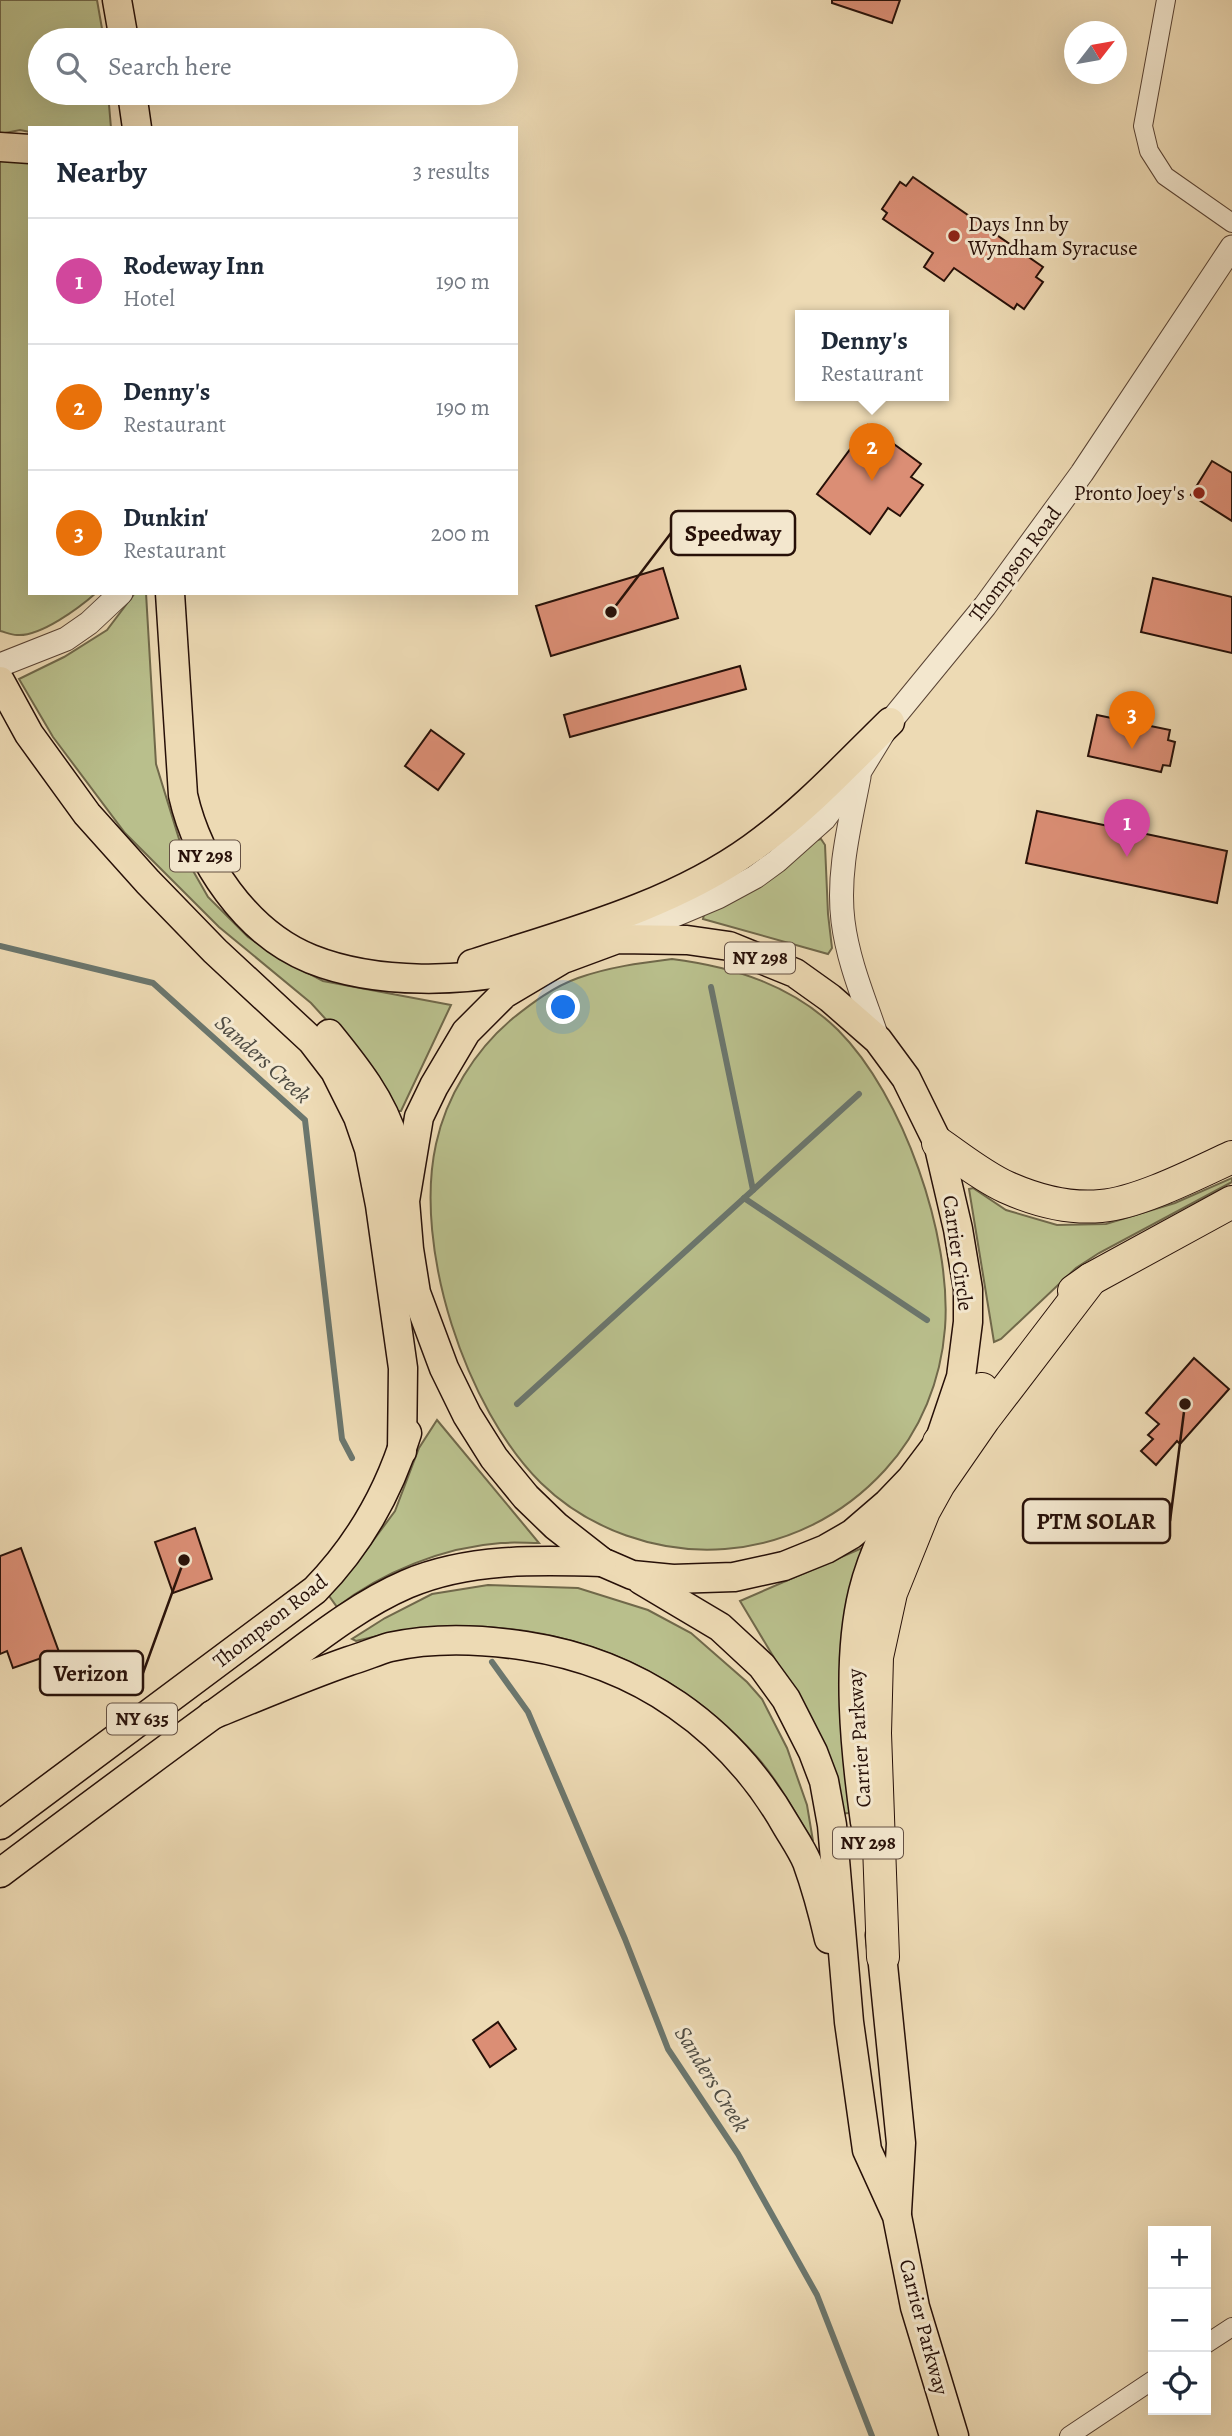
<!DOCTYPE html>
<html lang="en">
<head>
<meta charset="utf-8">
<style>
	:root { --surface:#fff; --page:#f6f6f7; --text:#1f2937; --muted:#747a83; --line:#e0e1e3; --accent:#1a73e8 }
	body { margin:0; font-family:Alegreya,serif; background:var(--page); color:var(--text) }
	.controls { position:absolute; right:21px; bottom:21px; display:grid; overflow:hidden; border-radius:0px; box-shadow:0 7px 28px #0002 }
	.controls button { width:63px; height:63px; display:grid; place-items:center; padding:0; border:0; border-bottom:2px solid var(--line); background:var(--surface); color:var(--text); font:35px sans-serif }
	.compass { position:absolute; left:1064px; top:21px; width:63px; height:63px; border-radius:50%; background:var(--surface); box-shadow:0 7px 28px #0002; rotate:59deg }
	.you { position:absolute; left:564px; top:1008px; width:24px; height:24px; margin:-18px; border:5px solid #fff; border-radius:50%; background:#1a73e8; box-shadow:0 0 0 10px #1a73e833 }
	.badge { display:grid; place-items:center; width:46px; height:46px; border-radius:50%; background:var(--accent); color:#fff; font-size:23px; font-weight:700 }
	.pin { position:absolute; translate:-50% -58px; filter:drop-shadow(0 2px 4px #0008) }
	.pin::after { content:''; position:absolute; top:37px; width:24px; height:21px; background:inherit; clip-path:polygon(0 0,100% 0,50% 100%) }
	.popup { position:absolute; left:795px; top:310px; width:154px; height:91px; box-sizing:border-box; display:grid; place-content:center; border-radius:0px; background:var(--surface); filter:drop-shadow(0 2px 5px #0005); font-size:23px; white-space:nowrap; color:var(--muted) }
	.popup b { font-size:26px; color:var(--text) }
	.popup::after { content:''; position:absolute; left:50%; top:100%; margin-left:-14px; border:14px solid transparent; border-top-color:var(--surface) }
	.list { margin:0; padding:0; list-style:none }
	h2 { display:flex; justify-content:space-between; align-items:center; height:91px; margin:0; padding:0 28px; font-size:30px }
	h2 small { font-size:23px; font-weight:400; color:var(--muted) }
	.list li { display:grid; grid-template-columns:46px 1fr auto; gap:21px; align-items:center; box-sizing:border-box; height:126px; padding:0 28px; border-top:2px solid var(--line) }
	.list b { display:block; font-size:26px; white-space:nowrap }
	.list p { margin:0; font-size:23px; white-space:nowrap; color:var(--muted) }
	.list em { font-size:23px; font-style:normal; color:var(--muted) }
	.icon { flex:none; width:38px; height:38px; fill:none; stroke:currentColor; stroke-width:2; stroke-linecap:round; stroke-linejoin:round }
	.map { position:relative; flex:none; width:1232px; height:2436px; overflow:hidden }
	.search { position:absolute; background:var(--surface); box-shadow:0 7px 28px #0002; left:28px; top:28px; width:490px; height:77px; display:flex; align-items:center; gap:18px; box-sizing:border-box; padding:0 24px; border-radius:38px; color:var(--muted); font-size:26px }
	.panel { position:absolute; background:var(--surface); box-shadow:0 7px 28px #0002; left:28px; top:126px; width:490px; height:469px; border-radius:0px }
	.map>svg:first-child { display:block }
	.green { fill:#b9bf8c; stroke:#70684a; stroke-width:2 }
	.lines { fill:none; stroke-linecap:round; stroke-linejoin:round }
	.stream { stroke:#6b766d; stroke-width:6 }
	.building { fill:#db8e75; stroke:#271008; stroke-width:2 }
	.minor-casing { stroke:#584233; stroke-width:20 }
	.tertiary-casing { stroke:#584233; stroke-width:25 }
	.primary-casing { stroke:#271008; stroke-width:31 }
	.motorway-casing { stroke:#271008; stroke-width:34 }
	.minor { stroke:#f3e7ce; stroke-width:18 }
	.tertiary { stroke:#f3e7ce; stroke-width:23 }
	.primary { stroke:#eddab4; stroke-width:28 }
	.motorway { stroke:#eddab4; stroke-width:32 }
	.poi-dot { fill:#8f2418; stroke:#f3e7ce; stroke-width:2.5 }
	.labels { text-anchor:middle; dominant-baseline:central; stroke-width:6; stroke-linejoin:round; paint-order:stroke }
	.shield { fill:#f3e7ce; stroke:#645043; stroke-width:2 }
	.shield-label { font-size:19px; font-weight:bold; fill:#271008 }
	.poi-label { font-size:21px; fill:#271008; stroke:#f3e7ce; text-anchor:start }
	.street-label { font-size:21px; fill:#271008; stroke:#f3e7ce }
	.water-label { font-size:23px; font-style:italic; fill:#4f4c43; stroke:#f3e7ce }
	.leader { fill:none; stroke:#271008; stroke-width:2.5 }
	.callout-dot { fill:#271008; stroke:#f3e7ce; stroke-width:2.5 }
	.callout { fill:#f3e7ce; stroke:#271008; stroke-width:2.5 }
	.callout-label { font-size:23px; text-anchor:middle; font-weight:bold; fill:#271008 }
</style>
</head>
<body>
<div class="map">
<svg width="1232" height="2436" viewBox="0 0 1232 2436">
	<rect width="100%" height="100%" fill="#eddab4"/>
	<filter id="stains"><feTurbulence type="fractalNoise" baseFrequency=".00286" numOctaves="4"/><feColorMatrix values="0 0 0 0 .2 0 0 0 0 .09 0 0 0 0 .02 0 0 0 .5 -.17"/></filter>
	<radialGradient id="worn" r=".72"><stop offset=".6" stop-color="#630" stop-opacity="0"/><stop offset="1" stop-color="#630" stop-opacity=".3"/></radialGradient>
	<g class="green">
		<polygon points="0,0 97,0 104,40 40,40 40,93 108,93 111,128 30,128 30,132 20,130 0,134"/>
		<path d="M30,160V593H96C79,608 40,637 17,635C11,635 5,632 0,631V161Z"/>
		<polygon points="135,593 146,593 156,764 184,855 208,897 248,937 283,960 323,981 451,1005 401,1111 393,1111 341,1036 311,1003 219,927 125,833 53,737 19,679 64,657 107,630"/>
		<polygon points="821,839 825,845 828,914 832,948 828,954 703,919 705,910 813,841"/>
		<path d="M672,959C734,967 792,985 838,1030C903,1095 952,1236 945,1328C941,1380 921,1431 885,1470C843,1516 787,1544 725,1549C659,1554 589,1530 541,1483C466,1409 413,1248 436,1144C446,1097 475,1050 512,1019C532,1003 553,987 578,978C609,967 640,963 672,959Z"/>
		<polygon points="1232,1178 1232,1182 1099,1253 1076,1268 1001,1339 994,1342 969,1189 973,1188 1006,1210 1057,1225 1106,1224 1175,1203"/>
		<path d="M437,1420L539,1543C527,1543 514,1542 501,1543C444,1547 382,1572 337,1607L327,1593L352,1569L395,1511L419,1448Z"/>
		<polygon points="869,1545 858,1812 840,1814 791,1686 740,1601"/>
		<path d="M488,1585L578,1588L648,1610L691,1633L747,1682L762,1699L787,1748L807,1805L813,1841C795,1813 779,1782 757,1757C653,1641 504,1603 356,1641L352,1639L385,1618L432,1594Z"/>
	</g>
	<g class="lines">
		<g class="stream">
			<polyline points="0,946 153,983 305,1120 342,1439 352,1458"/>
			<polyline points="711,987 753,1190"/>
			<polyline points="744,1198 927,1320"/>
			<polyline points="517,1404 859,1094"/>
			<polyline points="492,1662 528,1712 625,1939 668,2049 738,2154 817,2295 872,2436"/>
		</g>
	</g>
	<g class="building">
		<polygon points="832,0 900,0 892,23 832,3"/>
		<polygon points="913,177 1043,267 1036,277 1043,282 1024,309 1017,304 1014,309 954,268 944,281 924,267 933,253 883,219 887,213 882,209 900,182 906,186"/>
		<polygon points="868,425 921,464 911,477 923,485 900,516 888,508 870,534 817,494"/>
		<polygon points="1212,461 1232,473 1232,521 1191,495"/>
		<polygon points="663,568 678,618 551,656 536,606"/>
		<polygon points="1153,578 1232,597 1232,653 1141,632"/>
		<polygon points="740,666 746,689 570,737 564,715"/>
		<polygon points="1097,715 1170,730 1168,740 1175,742 1170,766 1163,765 1161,772 1088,756"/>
		<polygon points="431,730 464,754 438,790 405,766"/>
		<polygon points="1037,811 1227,851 1217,903 1026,863"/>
		<polygon points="1194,1358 1229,1389 1180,1444 1177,1441 1156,1465 1141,1451 1153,1439 1148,1435 1159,1424 1146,1413"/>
		<polygon points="195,1528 212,1579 173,1593 155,1542"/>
		<polygon points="21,1548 59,1652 13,1668 7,1651 0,1654 0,1556"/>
		<polygon points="498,2022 516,2049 490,2067 473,2040"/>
	</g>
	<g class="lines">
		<g class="minor-casing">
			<g id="minor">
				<polyline points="1166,0 1143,126 1149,151 1165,176 1232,223"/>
				<polyline points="1206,2344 1232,2327"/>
				<polyline points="1069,2436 1153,2380"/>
			</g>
		</g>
		<g class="tertiary-casing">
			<g id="tertiary">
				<polyline points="0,665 66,639 89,623 121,593"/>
				<path d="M859,777C850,824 837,873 843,921C848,962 865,1001 878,1040"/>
				<polyline points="623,937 718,897 755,877 777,861 824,819 860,771 890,722 985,606 1082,473 1232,247"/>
			</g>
		</g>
		<g class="primary-casing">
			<g id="primary">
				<polyline points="117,0 124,40"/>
				<polyline points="132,93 137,128"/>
				<polyline points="0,147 30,149"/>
				<path d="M170,593L183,795C198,861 246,933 311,959C376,985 466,983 533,966"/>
				<polyline points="0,681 29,734 87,814 148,882 215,951 312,1041 335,1071 358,1117 369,1149 380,1205 403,1368 402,1451"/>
				<polygon points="617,939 687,940 729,946 795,973 830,998 878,1040 906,1078 938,1143 958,1229 968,1289 968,1322 961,1377 939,1442 911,1479 888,1503 852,1534 826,1549 784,1566 734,1577 673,1579 632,1575 602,1562 556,1526 526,1497 494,1458 467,1415 444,1368 416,1293 409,1249 405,1201 419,1117 434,1086 466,1032 504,994 563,959"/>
				<path d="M472,964C567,933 670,907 752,848C803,812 846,765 890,722"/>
				<path d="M329,1034C355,1066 383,1101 394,1141C397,1155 399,1170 401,1184"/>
				<polyline points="641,1580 720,1627 762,1666 786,1699 813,1752 824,1781 832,1825 849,2022 867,2150 897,2216 915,2307 954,2436"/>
				<path d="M212,1715C257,1697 303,1677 349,1661C363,1657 376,1651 390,1647C435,1637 481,1639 526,1646C638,1663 730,1727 786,1825C793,1837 802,1850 807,1862C816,1887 823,1913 829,1939"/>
				<path d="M865,1822C855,1750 846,1662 863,1592C871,1559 886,1527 902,1497"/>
				<path d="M0,1825L315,1590C358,1546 389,1492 407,1433"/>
				<path d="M0,1873C88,1807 176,1741 265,1677C310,1644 356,1606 407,1584C468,1558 537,1560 602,1562"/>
				<polyline points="880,1935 901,2143 897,2212"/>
			</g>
		</g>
		<g class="motorway-casing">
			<g id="motorway">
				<path d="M938,1143C960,1158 982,1176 1006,1187C1035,1200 1069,1209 1101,1206C1139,1203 1197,1173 1232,1157"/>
				<polyline points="1074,1291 1091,1279 1232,1202"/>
				<polyline points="939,1442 982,1389"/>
				<polyline points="883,1957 875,1733 877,1657 891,1593 924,1511 939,1484 984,1419 1091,1279"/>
			</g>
		</g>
		<use href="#minor" class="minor"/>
		<use href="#tertiary" class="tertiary"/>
		<use href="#primary" class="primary"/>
		<use href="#motorway" class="motorway"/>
	</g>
	<g class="poi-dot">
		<circle cx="954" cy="236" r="7"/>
		<circle cx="1199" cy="493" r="7"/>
	</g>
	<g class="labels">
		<g class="shield">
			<rect x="170" y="840.5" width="70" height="31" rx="5"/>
			<rect x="725" y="942.5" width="70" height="31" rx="5"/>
			<rect x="107" y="1703.5" width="70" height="31" rx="5"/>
			<rect x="833" y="1827.5" width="70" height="31" rx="5"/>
		</g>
		<g class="shield-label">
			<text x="205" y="856">NY 298</text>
			<text x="760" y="958">NY 298</text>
			<text x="142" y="1719">NY 635</text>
			<text x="868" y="1843">NY 298</text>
		</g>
		<g class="poi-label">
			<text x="968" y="224">Days Inn by<tspan x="968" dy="24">Wyndham Syracuse</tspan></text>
			<text x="1185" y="493" text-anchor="end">Pronto Joey's</text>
		</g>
		<g class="street-label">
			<text transform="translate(1015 564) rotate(-53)">Thompson Road</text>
			<text transform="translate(958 1253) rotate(82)">Carrier Circle</text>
			<text transform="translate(270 1621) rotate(-38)">Thompson Road</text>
			<text transform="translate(859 1738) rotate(-94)">Carrier Parkway</text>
			<text transform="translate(924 2327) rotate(75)">Carrier Parkway</text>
		</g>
		<g class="water-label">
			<text transform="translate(263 1059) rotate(42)">Sanders Creek</text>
			<text transform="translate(712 2079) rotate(58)">Sanders Creek</text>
		</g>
	</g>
	<path class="leader" d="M611 612L671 533M1185 1404L1170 1521M184 1560L143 1673"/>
	<g class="callout-dot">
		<circle cx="611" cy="612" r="7"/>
		<circle cx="1185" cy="1404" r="7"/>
		<circle cx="184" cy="1560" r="7"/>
	</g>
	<g class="callout">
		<rect x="671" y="511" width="124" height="44" rx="7"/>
		<rect x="1023" y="1499" width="147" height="44" rx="7"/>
		<rect x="40" y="1651" width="103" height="44" rx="7"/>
	</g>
	<g class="callout-label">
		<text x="733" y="541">Speedway</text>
		<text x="1096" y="1529">PTM SOLAR</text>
		<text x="91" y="1681">Verizon</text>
	</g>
	<rect width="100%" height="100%" filter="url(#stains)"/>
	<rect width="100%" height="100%" fill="url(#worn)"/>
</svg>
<div class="controls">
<button>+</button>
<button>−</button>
<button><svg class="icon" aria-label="locate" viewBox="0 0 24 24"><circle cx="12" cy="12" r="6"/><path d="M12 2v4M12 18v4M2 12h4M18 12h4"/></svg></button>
</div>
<svg class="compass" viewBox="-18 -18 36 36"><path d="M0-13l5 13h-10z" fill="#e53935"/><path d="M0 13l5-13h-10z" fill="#747a83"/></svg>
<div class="you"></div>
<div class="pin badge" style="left:1127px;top:857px;background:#d1479c">1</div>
<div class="pin badge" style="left:872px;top:481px;background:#e8710a">2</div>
<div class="popup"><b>Denny's</b>Restaurant</div>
<div class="pin badge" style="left:1132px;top:749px;background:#e8710a">3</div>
<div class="search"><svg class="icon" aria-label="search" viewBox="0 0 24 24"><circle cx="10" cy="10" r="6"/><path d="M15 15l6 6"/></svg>Search here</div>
<section class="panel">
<h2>Nearby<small>3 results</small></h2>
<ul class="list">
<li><span class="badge" style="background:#d1479c">1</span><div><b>Rodeway Inn</b><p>Hotel</p></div><em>190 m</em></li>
<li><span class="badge" style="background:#e8710a">2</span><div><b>Denny's</b><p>Restaurant</p></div><em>190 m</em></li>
<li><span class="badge" style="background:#e8710a">3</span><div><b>Dunkin'</b><p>Restaurant</p></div><em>200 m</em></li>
</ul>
</section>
</div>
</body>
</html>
